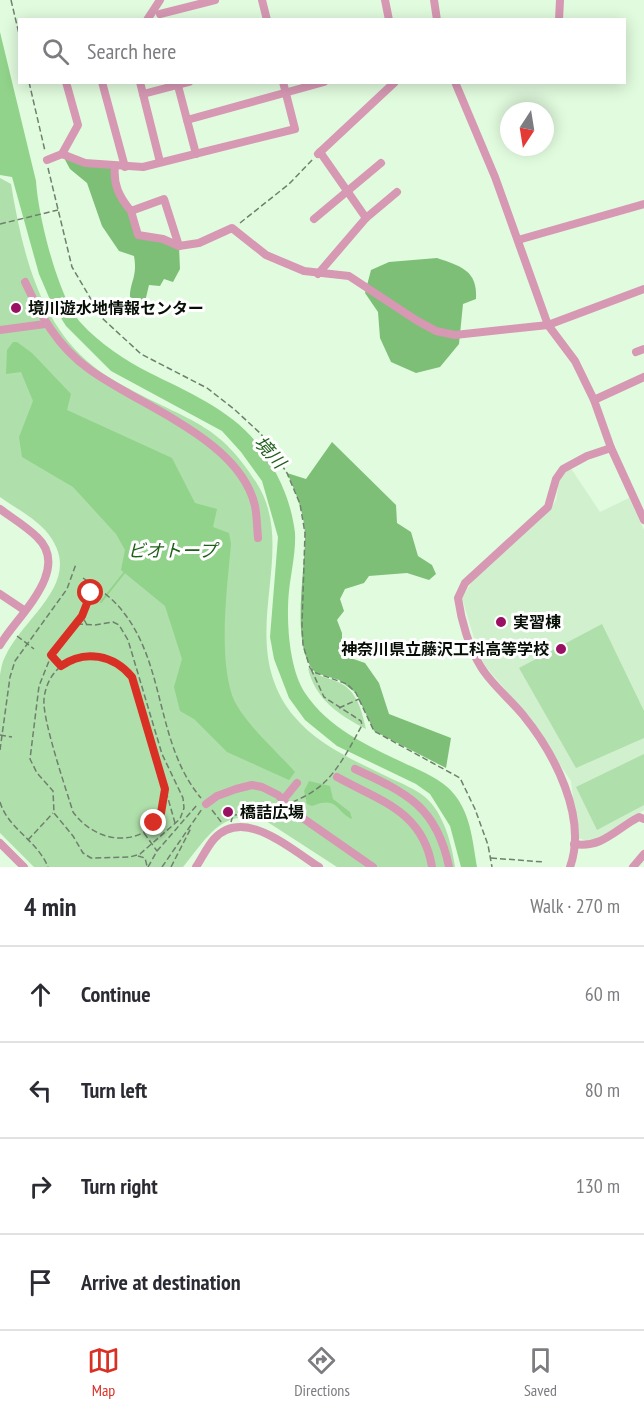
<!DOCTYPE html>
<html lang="en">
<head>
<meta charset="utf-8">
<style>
	:root { --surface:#fff; --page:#f7f7f7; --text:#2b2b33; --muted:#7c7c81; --line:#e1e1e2; --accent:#d93025 }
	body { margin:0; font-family:"PT Sans Narrow","Noto Sans JP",sans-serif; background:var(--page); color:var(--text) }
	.compass { position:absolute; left:500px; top:102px; width:54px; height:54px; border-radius:50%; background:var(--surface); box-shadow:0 3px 15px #0003; rotate:192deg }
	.stop { position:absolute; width:18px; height:18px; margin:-14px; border:4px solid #d93025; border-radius:50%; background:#fff }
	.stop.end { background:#d93025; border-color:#fff; box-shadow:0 2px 6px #0008 }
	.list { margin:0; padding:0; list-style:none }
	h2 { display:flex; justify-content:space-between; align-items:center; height:78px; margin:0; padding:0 24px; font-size:26px }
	h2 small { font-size:20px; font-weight:400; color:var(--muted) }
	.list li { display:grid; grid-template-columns:39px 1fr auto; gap:18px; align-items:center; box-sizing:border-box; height:96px; padding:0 24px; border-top:2px solid var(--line) }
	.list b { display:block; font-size:22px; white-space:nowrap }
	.list em { font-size:20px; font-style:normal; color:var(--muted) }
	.icon { flex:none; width:33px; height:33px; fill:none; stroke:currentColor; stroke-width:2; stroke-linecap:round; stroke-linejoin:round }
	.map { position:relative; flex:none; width:644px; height:867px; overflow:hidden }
	.search { position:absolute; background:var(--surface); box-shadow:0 3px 15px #0003; left:18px; right:18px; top:18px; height:66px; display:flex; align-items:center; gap:15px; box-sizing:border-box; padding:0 21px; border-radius:0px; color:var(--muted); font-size:22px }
	.sheet { height:462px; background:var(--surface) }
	nav { display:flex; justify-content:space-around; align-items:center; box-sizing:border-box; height:84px; border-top:2px solid var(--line); background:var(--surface); font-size:16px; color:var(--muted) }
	nav a { display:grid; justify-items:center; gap:3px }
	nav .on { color:var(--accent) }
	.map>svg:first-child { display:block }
	.built { fill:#d1f0ce }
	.green { fill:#afdfaa }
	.forest { fill:#7dbf77 }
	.water { fill:#91d38a }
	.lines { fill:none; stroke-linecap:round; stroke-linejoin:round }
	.stream { stroke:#91d38a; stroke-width:2 }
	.path { stroke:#6f806e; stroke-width:1.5; stroke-dasharray:6 3; stroke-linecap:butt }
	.minor { stroke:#d698b3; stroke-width:8 }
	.path-bridge { stroke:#6f806e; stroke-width:1.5; stroke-dasharray:6 3; stroke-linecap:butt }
	.route { stroke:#d93025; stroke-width:8 }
	.poi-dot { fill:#9a1062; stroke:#fff; stroke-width:2 }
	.labels { text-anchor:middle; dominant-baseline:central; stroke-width:6; stroke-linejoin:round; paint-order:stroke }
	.poi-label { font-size:16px; font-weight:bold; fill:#060e06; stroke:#fff; text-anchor:start }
	.water-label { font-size:18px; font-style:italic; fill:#1e5f19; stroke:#fff }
</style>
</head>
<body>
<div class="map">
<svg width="644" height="867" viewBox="0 0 644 867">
	<rect width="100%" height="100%" fill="#e1fbde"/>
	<polygon class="built" points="570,467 600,512 629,498 644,530 644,810 599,839 587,841 578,838 571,781 525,713 486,667 479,655 462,598 471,583 551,509 556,500 560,476"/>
	<g class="green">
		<path d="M0,178L11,184C22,250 38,322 93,366C106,377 124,386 139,394C195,423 220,426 256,482C301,552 233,638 292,714C318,746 354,760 390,778C401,783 415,789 425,797C444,813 452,845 455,867H337L266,821C222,806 207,838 183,867H34L0,833V675C1,669 2,662 5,657C24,615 89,580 45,530C33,517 14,507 0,497Z"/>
		<polygon points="602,624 644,711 644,738 576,768 519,668"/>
		<path d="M308,668C318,677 326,677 338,682C357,690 362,711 366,729C339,715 315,699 308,668Z"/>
		<polygon points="644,754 644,805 597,830 576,787"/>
	</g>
	<g class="forest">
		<path d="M62,154L115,166L114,178L138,235L179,246L180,269L173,282L164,279L160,286L149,285L144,306L130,300C129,282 138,278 134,256L119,251L102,226L87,183L70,169Z"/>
		<path d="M437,258C460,266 478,270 476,299L463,304L459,344L440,367L416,373L391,362L380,338L378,312L365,293L371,270L389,262Z"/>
		<path d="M332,442L396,505L397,523L411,532L418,556L432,565L436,574L429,580L407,573L369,576L364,583L345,589L340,599L344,611L337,620L342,633V655L365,663L379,683L389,714L451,738L446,768L374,731L356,693L339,680L316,673C289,648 306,569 305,534C304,513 296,492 287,473L306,479Z"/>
	</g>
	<g class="water">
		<path d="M0,32L36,181C38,215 58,298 81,323C99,343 126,361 150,373C186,391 235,412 259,446C278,472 291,500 295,533C296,551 291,573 289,591C286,620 289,669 305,693C328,728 368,746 404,763C423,772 445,780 457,798C471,818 473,843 477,867H461L450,826L430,794L416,784L337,746L305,720L289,698L274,659L270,637L278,537L262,481L241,452L222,431L111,371L66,326L51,302L39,274L12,177L0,175Z"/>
		<path d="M13,342H17L32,353L71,394L67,410L172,458L195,503L217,509L213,527L229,533L231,544C227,588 219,650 231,692C238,718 277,751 295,772L289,780L227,752L194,719L180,711L174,687L182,659L165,606L121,570L125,550L116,534L73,487L22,457L19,437L33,401L21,372L6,374L7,350Z"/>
		<path d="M309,781L330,786L333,799L350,812L352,819C336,812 338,795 312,806L307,804L304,791Z"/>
	</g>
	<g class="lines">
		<polyline class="stream" points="101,602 124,573"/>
		<g class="path">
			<polyline points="11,0 20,38"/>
			<polyline points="29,82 45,151"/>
			<polyline points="48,168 72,267 102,318 141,354 207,388 234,409 261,434 287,473 300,504 305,533 302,625 303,645 310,668 316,673 347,684 356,693 374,731 460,778 475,809 488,845 492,867"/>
			<polyline points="240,223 289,184 313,159"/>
			<polyline points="0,224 58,210"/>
			<path d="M83,578C98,588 113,598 124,613C166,667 156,745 201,798"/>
			<polygon points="113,622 119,625 128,640 162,754 183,798 184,808 180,819 140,854 130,857 91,858 83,853 73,836 54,813 53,791 37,773 30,759 39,686 55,646 76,624 95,625"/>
			<polyline points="87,625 82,616 94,586"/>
			<polyline points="17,636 34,649"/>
			<polyline points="52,655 61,665"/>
			<polyline points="311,669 324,697 361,721 362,725"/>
			<polyline points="339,708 359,699"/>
			<polyline points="0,735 12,737"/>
			<polyline points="0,750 10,677 15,661 67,589 76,564"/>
			<path d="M165,789C165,846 103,853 73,812C66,789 42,719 44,699C49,648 118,639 136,686L175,823"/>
			<path d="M0,802C8,829 37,840 48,867"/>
			<polyline points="212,810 222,823"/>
			<polyline points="231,822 233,815 249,814"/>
			<polyline points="144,833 157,851"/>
			<polyline points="28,840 53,813"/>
			<polyline points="138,856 145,858 147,866"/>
			<polyline points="491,858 544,862"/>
			<polyline points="148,867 157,851 197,805"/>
			<polyline points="162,867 202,809"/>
			<polyline points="171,867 191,828"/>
		</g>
		<g class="minor">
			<polyline points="262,0 267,20"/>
			<polyline points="385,0 389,20"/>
			<polyline points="434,0 437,20"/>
			<polyline points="160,14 215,0"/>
			<polyline points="147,20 160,0"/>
			<polyline points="559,20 560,0"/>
			<polyline points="102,82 125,167"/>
			<polyline points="140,82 160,162"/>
			<polyline points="177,82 196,154"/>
			<polyline points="455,82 495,177 548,325 575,361 594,400 611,448 644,520"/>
			<polyline points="143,94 189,82"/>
			<polyline points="187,120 324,82"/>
			<polyline points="320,152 366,218"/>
			<polyline points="62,154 78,125 66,82"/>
			<polyline points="318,154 395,82"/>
			<polyline points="47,160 62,154 85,163 143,167 295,129 283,82"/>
			<path d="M115,166C113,184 119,197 131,211L164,199L179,246L199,243L232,228L266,255L304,271L349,276L416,320L436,331L455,335L548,325L644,289"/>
			<polyline points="131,211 138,235 163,239 179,246"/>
			<polyline points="314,219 381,163"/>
			<polyline points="518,240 644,204"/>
			<polyline points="318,274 366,218 397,192"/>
			<path d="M25,282C41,316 57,346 89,369C139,406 240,439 255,506C257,516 257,528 258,538"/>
			<polyline points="0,330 45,324"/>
			<polyline points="636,352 644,349"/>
			<polyline points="594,400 644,377"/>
			<path d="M0,509C12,518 26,526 37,537C72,570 17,616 0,645"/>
			<polyline points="0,594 24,610"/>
			<path d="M355,769C407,793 437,807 449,867"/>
			<path d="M337,777C380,801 423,811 432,867"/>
			<polyline points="283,800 297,783"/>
			<polyline points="206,804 217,796 236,789 252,785 262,787 278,795 294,812 373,867"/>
			<polyline points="0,843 24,867"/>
			<path d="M574,844C602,849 617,828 639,817L644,819"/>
			<path d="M196,867C202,858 207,847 214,839C244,806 292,850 319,867"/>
			<path d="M570,867C588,817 554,753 523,715C510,699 492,685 481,667C469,648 461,620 458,598L465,583L548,507L556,479L563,469L587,456L611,448"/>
			<polyline points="633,867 644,854"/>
		</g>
		<path class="path-bridge" d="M249,814C318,799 330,786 362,725"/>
	</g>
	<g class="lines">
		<path class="route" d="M91,593L82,616L51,655L61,666C85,649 114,655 132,677L165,789L161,813L154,823"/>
	</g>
	<g class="poi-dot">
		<circle cx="16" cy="308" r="6"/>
		<circle cx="501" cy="622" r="6"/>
		<circle cx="561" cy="649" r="6"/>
		<circle cx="228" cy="812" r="6"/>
	</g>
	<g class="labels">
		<g class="poi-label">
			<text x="28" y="308">境川遊水地情報センター</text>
			<text x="513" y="622">実習棟</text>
			<text x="549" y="649" text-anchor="end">神奈川県立藤沢工科高等学校</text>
			<text x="240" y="812">橋詰広場</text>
		</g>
		<g class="water-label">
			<text transform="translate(270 452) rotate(48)">境川</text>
			<text x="172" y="550">ビオトープ</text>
		</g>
	</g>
</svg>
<svg class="compass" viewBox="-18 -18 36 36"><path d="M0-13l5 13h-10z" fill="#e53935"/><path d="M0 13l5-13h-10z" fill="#7c7c81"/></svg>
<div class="stop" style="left:91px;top:593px"></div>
<div class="stop end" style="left:154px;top:823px"></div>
<div class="search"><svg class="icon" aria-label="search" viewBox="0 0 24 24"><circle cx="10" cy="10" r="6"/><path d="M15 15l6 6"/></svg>Search here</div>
</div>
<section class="sheet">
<h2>4 min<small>Walk · 270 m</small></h2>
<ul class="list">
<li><svg class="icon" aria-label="ahead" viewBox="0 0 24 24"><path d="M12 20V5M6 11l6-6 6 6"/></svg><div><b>Continue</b></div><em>60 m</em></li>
<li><svg class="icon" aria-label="left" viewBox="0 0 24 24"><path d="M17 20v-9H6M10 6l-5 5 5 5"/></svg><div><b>Turn left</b></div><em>80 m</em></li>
<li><svg class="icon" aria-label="right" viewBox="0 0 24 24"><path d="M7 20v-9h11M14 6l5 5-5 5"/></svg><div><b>Turn right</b></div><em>130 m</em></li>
<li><svg class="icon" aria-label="arrive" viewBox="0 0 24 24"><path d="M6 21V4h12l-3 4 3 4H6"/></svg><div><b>Arrive at destination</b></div></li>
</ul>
</section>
<nav>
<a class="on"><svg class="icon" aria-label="map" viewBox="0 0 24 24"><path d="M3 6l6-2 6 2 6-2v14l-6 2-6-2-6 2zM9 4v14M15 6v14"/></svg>Map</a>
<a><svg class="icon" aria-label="directions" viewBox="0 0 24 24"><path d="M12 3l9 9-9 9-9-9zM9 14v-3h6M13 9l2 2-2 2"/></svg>Directions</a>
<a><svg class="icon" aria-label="saved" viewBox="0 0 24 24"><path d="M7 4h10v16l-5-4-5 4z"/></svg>Saved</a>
</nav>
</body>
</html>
